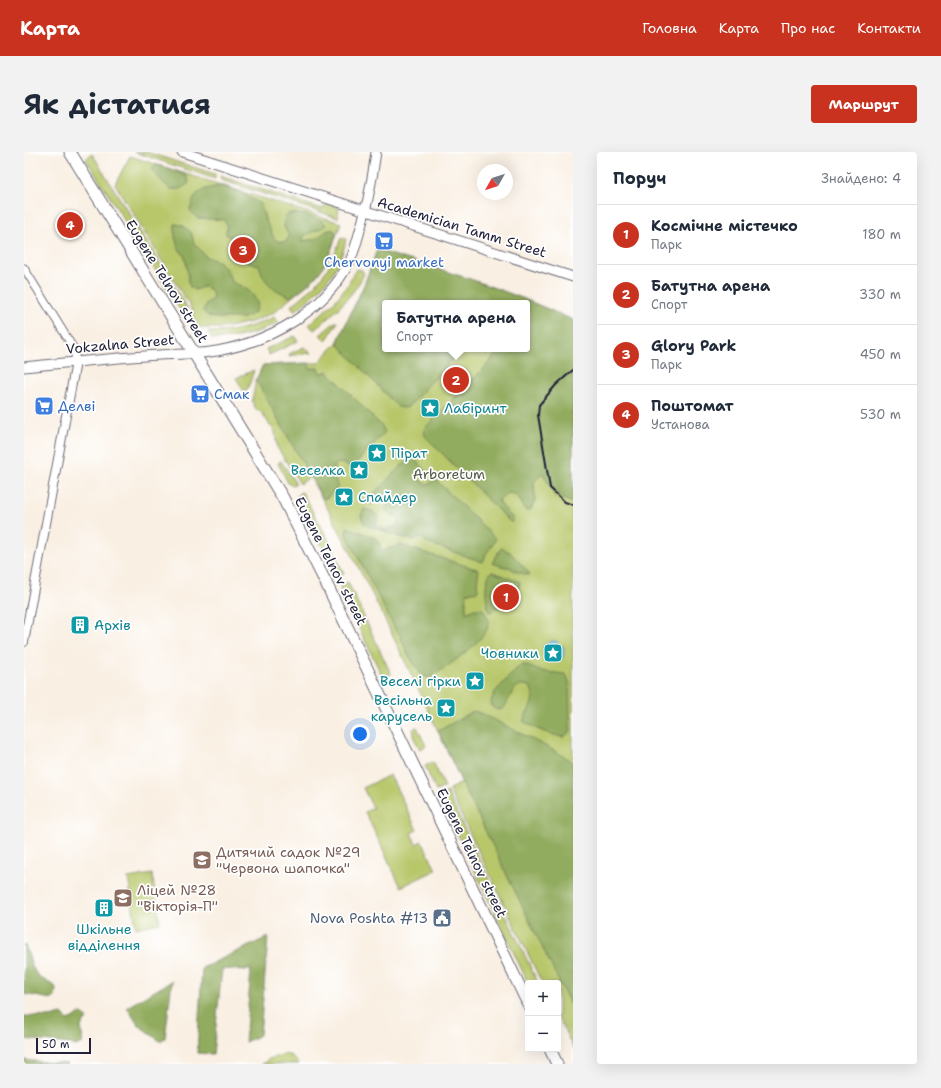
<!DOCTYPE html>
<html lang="uk">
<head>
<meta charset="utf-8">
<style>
	:root { --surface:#fff; --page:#f2f2f3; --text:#1f2937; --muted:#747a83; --line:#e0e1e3; --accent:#c8321e }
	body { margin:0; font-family:"Shantell Sans",sans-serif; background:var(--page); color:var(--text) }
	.controls { position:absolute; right:12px; bottom:12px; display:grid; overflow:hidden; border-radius:4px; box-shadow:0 4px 16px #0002 }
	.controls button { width:36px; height:36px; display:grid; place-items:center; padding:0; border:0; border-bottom:1px solid var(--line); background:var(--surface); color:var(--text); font:20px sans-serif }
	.compass { position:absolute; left:453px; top:12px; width:36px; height:36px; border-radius:50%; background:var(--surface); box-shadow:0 4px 16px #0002; rotate:231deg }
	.scale { position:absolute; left:12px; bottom:10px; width:55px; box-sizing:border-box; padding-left:4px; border:2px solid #22223b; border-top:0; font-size:11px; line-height:14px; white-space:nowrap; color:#22223b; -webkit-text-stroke:3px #fff; paint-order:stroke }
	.you { position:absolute; left:336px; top:582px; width:14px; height:14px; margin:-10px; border:3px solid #fff; border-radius:50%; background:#1a73e8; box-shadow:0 0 0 6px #1a73e833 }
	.badge { display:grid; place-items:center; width:26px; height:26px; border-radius:50%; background:var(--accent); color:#fff; font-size:13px; font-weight:700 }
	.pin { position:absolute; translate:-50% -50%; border:2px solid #fff; box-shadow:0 1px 4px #0006 }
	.popup { position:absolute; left:358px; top:148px; width:148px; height:52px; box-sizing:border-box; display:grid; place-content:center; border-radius:4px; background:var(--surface); filter:drop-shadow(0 1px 3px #0005); font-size:13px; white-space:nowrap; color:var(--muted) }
	.popup b { font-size:15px; color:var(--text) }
	.popup::after { content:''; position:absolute; left:50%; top:100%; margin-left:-8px; border:8px solid transparent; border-top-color:var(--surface) }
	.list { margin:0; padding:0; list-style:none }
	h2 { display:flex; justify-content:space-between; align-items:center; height:52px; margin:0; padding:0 16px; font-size:17px }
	h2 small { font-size:13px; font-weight:400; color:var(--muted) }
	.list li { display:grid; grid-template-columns:26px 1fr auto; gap:12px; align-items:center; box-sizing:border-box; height:60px; padding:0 16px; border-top:1px solid var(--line) }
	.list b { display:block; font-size:15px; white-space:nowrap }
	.list p { margin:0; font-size:13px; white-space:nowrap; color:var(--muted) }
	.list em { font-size:13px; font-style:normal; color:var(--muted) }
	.map { position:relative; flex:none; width:549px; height:912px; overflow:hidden; border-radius:4px }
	header { display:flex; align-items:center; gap:24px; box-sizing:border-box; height:56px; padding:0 20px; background:var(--accent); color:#fff }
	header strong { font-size:19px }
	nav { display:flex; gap:22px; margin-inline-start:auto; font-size:14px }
	.intro { display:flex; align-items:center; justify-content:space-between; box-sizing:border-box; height:96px; padding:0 24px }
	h1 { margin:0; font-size:28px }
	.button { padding:10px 18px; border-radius:4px; background:var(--accent); color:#fff; font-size:14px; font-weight:700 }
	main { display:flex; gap:24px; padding:0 24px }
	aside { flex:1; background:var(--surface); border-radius:4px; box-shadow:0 4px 16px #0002 }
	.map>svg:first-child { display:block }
	.green { fill:#b8c76a; stroke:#6d7452; fill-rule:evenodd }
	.forest { fill:#92ac5e; stroke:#5a674c }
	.water { fill:#6dbee8; stroke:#487092 }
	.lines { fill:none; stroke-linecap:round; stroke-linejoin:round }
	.minor-casing { stroke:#6d6a75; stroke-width:9 }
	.tertiary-casing { stroke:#6d6a75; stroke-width:10 }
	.secondary-casing { stroke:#6d6a75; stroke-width:11 }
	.primary-casing { stroke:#6d6a75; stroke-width:13 }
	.minor { stroke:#fff; stroke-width:7 }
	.tertiary { stroke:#fff; stroke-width:8 }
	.secondary { stroke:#fff; stroke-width:9 }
	.primary { stroke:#fff; stroke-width:11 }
	.rail { stroke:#22223b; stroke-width:2 }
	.labels { text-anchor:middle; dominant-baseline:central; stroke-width:3.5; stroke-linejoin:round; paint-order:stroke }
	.street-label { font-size:14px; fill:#22223b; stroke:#fff }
	.shop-label { font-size:14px; fill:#366cbe; stroke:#fff; text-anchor:start }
	.culture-label { font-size:14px; fill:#0d838f; stroke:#fff; text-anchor:start }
	.park-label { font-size:14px; fill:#565c4b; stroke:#fff }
	.education-label { font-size:14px; fill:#785e54; stroke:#fff; text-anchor:start }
	.service-label { font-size:14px; fill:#4e5e75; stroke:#fff; text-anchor:end }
</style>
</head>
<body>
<header>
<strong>Карта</strong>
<nav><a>Головна</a><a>Карта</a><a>Про нас</a><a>Контакти</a></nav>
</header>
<div class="intro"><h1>Як дістатися</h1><a class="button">Маршрут</a></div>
<main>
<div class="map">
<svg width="549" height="912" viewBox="0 0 549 912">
	<rect width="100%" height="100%" fill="#fff"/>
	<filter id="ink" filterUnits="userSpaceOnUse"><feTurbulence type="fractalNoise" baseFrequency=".025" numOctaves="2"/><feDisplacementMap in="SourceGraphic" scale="8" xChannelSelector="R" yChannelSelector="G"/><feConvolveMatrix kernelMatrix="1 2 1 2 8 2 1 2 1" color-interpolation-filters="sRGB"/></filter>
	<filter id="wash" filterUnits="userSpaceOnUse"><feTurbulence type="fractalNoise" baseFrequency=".012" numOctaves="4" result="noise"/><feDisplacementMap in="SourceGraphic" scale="16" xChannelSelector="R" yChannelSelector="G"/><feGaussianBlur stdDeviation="0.9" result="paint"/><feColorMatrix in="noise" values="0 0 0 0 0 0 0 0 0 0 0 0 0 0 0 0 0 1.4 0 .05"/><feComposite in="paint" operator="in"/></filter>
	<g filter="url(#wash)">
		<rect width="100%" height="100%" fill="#f9efe2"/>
		<g class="green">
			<polygon points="110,0 122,0 191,22 191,27"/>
			<polygon points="66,3 69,3 164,157 158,161 62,7"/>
			<polygon points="106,4 317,71 304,106 287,129 249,161 228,170 200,176 179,176 174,174 166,164 170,161 91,32"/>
			<polygon points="196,24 298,57 303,52 315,55 314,66 197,28"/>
			<path d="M317,86L322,87C316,120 296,139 271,159L267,154C278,145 290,136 299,123C307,112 312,99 317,86Z"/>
			<path d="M353,98L446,127L498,146L549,168V896L534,865V831H518L425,638V637L438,631C390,527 342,424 286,325L276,332L253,295L251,280L237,260L232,258L228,249L232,228L239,213L294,211L313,191L340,133ZM361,151H503V197H361Z"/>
			<path d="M332,117L338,118L340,122C329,145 309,162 290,178L285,173L312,148L325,131Z"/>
			<path d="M250,165L255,170C234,181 212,188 188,187L184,180C208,181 229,175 250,165Z"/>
			<polygon points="311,170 313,170 313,171 302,189 296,183"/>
			<polygon points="271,184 274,189 245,203 242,197"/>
			<polygon points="280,195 287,201 265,204 265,202"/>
			<polygon points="230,218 226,231 221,241 212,226"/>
			<polygon points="257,309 272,332 267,333 264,331 254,311"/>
			<polygon points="278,340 305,389 320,422 312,424 308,421 305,408 273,345 275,341"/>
			<polygon points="324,430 367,522 359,526 316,437 317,434"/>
			<polygon points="393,575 402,594 396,597 391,588 389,577"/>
			<polygon points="409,610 421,635 412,639 401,614"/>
			<polygon points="366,623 393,678 387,681 392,692 398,689 412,718 377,735 341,660 349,656 339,636"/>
			<polygon points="423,640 514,831 504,831 417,647 418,643"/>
			<polygon points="128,722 136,771 112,776 104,726"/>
			<polygon points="260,902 268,904 275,912 238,912 245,907"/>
		</g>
		<g class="forest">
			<polygon points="132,13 143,16 163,24 165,31 156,37 146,37 128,19 129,15"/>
			<path d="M197,34L215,40L232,49L237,53L241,67L251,88L258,90L263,89L265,84L259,73L261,65L265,61L282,63L299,69L302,73C295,79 286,79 279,85V89L291,87L304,78H310L312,81C305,113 294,127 267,145C249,137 241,133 235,113L224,110L220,104L216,92L202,82L203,73L200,68L173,66L166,59C172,36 177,38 197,34Z"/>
			<path d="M151,72L158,73L167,80L170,91L182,105L194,109L202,117L208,130C222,136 228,138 234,153L231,160L220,166H190L184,164L179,159L183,151L189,147L188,139L181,134L171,138L166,135L164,130V123L162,111L160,103L155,97L151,85Z"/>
			<polygon points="353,98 446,127 498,146 549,168 549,351 531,344 519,321 510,330 511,348 507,357 502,359 493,343 485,341 474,349 490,368 487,371 401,284 400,277 460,216 477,197 503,197 503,151 361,151 361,197 438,197 384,255 380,256 374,255 313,191 340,133"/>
			<path d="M284,211L286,216H294L297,222L303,219L358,274L361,280L329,314L331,318C309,303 305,315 314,335L304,345L299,347L232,228L239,213Z"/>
			<polygon points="386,305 390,306 404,321 403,325 396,321 393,327 405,333 410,326 472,387 462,402 459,410 403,391 397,385 389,388 369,383 340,372 337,364 340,357 348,359 355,365 351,373 361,378 373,373 376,367 362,359 363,352 359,344 354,343 354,347 347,353 342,349"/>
			<path d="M323,375L354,387L358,399L376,393L455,418L453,430L454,439L442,441V461L450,457H459C461,461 465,467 465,471C464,488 419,517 406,526L398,524L383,501L376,483L372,479L322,382Z"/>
			<polygon points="477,396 486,400 506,422 504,423 491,419 485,415 481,415 468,411"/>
			<path d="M469,420L496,430L495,435L491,440L484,434L476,431L473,432L472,442L475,447L479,442L486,450L483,454L479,453L476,456L473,455L466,462C462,449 459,434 466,421Z"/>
			<path d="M496,513H501L516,519L540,522L543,524L545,530L546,580L539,585C524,582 511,577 499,569C505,557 513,547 506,534C488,529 488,545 479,557L473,558L468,555L467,549L471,540Z"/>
			<polygon points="450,559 461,563 529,598 544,607 549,612 549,858 438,631 414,579"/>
			<polygon points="244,785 236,883 221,890 227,818 198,817 189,902 173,901 178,816"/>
			<path d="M0,792C5,801 6,811 10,818C14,826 24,830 31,834L32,838L31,845L28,847L0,842Z"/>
			<polygon points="148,829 141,886 136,889 114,873 103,855"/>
			<polygon points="58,861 63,867 57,874 59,891 52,894 45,892 0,887 0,864 26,865 38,862 44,868"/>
			<polygon points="0,908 43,912 0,912"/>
		</g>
		<polygon class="water" points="527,489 533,489 533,493 535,494 539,494 540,499 539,505 532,510 524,509 519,502 520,494"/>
	</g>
	<g filter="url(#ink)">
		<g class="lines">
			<g class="minor-casing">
				<polyline id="minor" points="0,116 50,197 52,210"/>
			</g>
			<g class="tertiary-casing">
				<polyline id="tertiary" points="0,490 52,210"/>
			</g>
			<g class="secondary-casing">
				<g id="secondary">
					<polyline points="158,0 549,125"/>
					<path d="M0,215C40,211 80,207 121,204C144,202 170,203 193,199C247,189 301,159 326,109C329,103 331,95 333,89C342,60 348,30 352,0"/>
				</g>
			</g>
			<g class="primary-casing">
				<g id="primary">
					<polyline points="46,0 259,346 303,433 504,852"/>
					<polyline points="526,897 533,912"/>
				</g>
			</g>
			<use href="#minor" class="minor"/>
			<use href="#tertiary" class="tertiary"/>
			<use href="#secondary" class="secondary"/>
			<use href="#primary" class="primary"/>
			<polyline class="rail" points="549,218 532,233 515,253 514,263 526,336 541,350 549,353"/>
		</g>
	</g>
	<defs>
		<g id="supermarket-square" transform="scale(1)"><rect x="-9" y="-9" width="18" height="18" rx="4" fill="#3f7fe0" stroke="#fff"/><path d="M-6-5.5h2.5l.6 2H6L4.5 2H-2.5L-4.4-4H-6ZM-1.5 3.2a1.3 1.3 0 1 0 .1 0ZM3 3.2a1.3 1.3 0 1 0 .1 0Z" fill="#fff"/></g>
		<g id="sight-square" transform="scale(1)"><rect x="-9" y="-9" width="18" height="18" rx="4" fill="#0f9aa8" stroke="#fff"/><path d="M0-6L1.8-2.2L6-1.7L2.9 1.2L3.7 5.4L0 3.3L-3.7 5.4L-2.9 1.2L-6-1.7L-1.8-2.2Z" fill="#fff"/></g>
		<g id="building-square" transform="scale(1)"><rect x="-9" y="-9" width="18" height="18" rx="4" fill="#0f9aa8" stroke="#fff"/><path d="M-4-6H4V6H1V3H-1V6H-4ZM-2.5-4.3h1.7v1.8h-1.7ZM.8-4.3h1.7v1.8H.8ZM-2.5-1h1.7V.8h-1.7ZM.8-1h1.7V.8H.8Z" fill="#fff"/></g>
		<g id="school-square" transform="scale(1)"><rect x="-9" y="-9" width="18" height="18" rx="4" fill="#8d6e63" stroke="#fff"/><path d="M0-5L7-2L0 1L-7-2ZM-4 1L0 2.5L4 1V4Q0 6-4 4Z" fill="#fff"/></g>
		<g id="civic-square" transform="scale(1)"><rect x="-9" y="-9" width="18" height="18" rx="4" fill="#5c6f8a" stroke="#fff"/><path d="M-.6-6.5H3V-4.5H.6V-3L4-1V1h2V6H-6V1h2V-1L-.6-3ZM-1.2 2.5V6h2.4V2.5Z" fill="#fff"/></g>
	</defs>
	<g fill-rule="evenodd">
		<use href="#supermarket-square" x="360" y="89"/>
		<use href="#supermarket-square" x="176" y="242"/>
		<use href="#supermarket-square" x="20" y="254"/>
		<use href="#sight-square" x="406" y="256"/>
		<use href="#sight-square" x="353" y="301"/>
		<use href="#sight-square" x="335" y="318"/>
		<use href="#sight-square" x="320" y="345"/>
		<use href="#building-square" x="56" y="473"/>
		<use href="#sight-square" x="529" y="501"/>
		<use href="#sight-square" x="451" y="529"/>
		<use href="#sight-square" x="422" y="556"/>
		<use href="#school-square" x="178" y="708"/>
		<use href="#school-square" x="99" y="746"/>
		<use href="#building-square" x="80" y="756"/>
		<use href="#civic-square" x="418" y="766"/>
	</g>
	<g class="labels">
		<g class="street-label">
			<text transform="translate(438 75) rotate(17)">Academician Tamm Street</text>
			<text transform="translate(143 129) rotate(58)">Eugene Telnov street</text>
			<text transform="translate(96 192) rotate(-5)">Vokzalna Street</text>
			<text transform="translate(307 409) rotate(63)">Eugene Telnov street</text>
			<text transform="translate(448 701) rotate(64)">Eugene Telnov street</text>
		</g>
		<g class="shop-label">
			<text x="360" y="110" text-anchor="middle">Chervonyi market</text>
			<text x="190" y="242">Смак</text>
			<text x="34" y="254">Делві</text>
		</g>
		<g class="culture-label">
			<text x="420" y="256">Лабіринт</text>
			<text x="367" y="301">Пірат</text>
			<text x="321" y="318" text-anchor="end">Веселка</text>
			<text x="334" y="345">Спайдер</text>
			<text x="70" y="473">Архів</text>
			<text x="515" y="501" text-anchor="end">Човники</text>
			<text x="437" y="529" text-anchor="end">Веселі гірки</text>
			<text x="408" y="548" text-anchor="end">Весільна<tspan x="408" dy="16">карусель</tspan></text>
			<text x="80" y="777" text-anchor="middle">Шкільне<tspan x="80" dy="16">відділення</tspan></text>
		</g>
		<g class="park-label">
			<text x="425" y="322">Arboretum</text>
		</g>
		<g class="education-label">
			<text x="192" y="700">Дитячий садок №29<tspan x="192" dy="16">"Червона шапочка"</tspan></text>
			<text x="113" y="738">Ліцей №28<tspan x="113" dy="16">"Вікторія-П"</tspan></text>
		</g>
		<g class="service-label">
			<text x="404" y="766">Nova Poshta #13</text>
		</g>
	</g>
</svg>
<div class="controls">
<button>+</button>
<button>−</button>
</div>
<svg class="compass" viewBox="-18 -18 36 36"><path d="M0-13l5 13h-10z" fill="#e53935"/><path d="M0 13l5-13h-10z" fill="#747a83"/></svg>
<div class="scale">50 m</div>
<div class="you"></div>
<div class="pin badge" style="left:482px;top:445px">1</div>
<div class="pin badge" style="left:432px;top:228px">2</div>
<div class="popup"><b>Батутна арена</b>Спорт</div>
<div class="pin badge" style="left:219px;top:98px">3</div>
<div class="pin badge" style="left:46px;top:73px">4</div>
</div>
<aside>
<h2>Поруч<small>Знайдено: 4</small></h2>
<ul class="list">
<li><span class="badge">1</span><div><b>Космічне містечко</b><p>Парк</p></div><em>180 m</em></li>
<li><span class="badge">2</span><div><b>Батутна арена</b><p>Спорт</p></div><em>330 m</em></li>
<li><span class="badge">3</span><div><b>Glory Park</b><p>Парк</p></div><em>450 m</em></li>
<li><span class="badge">4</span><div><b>Поштомат</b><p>Установа</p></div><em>530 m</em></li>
</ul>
</aside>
</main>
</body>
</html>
